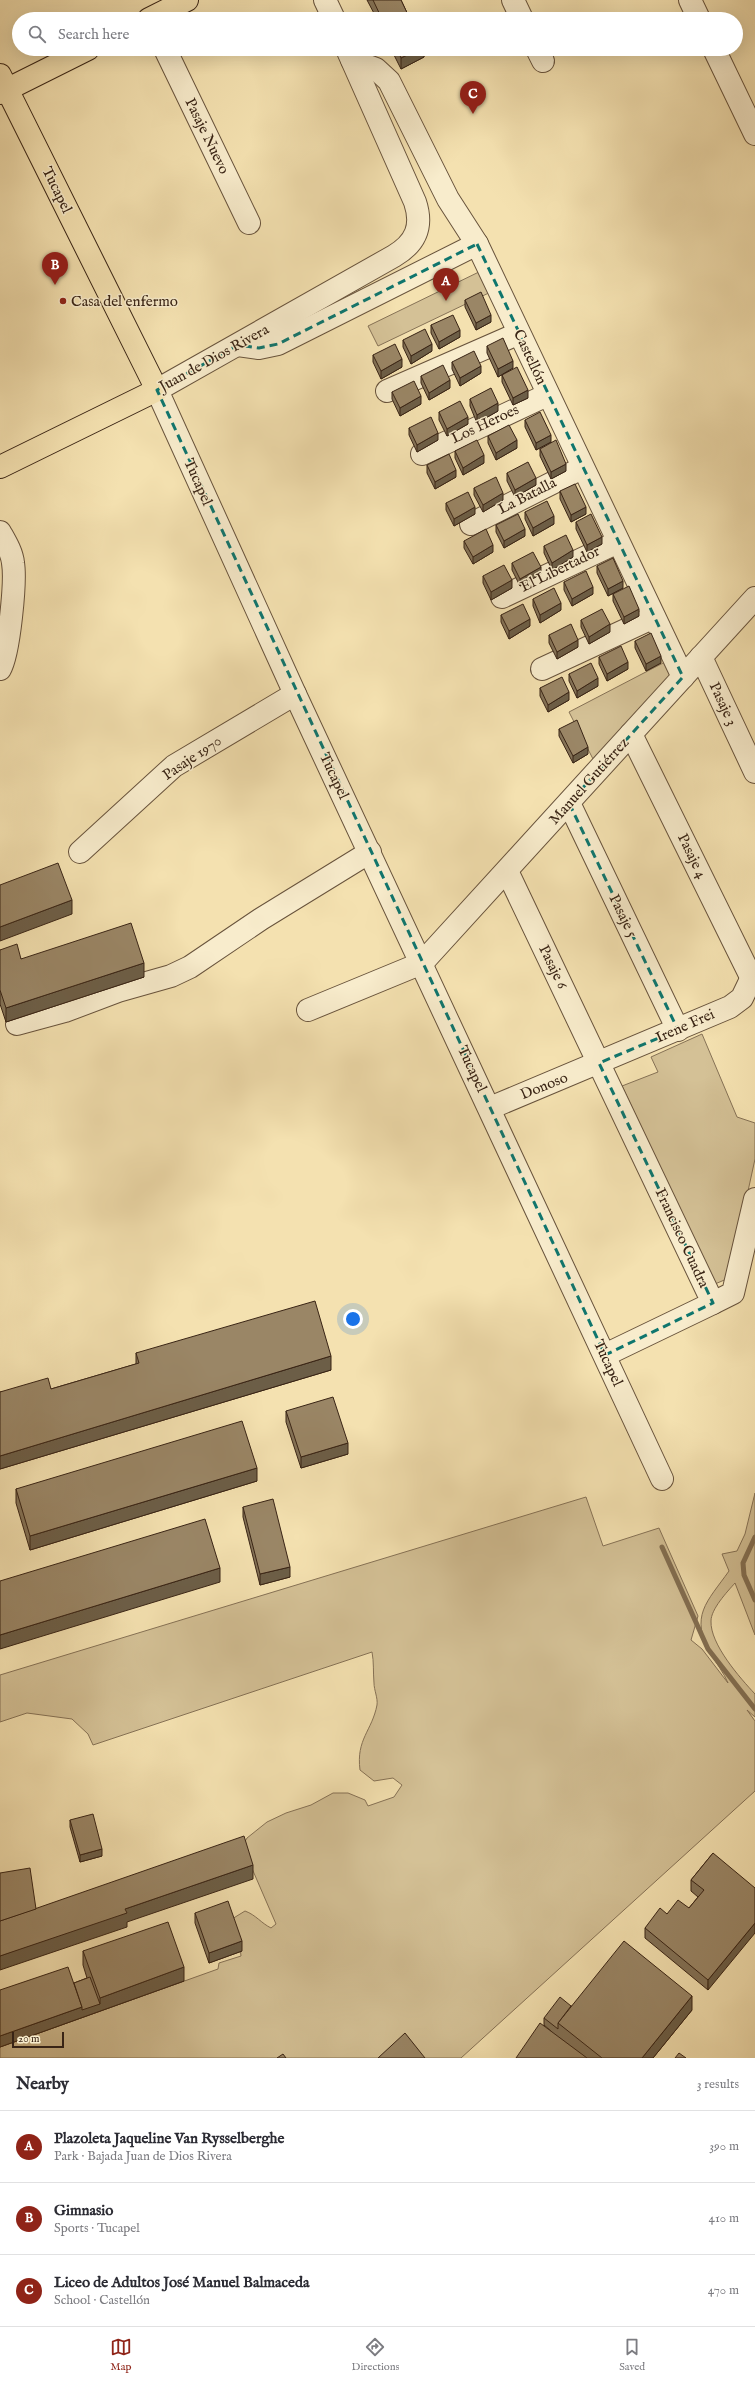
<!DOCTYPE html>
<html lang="en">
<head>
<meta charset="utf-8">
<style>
	:root { --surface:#fff; --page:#f2f2f3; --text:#2b2b33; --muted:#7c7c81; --line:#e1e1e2; --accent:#8f2418 }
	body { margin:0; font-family:"IM FELL English",serif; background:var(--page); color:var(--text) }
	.scale { position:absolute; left:12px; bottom:10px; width:52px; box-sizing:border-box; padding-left:4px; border:2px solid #392415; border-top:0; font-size:11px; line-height:14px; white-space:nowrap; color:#392415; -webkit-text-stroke:3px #f8eccc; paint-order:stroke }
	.you { position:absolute; left:353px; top:1319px; width:14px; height:14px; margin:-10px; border:3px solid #fff; border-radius:50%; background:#1a73e8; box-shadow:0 0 0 6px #1a73e833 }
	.badge { display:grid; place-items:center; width:26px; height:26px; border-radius:50%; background:var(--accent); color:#fff; font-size:13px; font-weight:700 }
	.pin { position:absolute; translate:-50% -33px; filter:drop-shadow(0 1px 2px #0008) }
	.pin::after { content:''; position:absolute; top:21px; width:14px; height:12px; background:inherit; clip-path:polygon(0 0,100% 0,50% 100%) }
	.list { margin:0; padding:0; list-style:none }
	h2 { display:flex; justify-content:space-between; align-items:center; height:52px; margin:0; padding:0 16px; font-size:17px }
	h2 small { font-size:13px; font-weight:400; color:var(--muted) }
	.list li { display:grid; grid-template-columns:26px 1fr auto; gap:12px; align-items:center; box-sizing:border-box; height:72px; padding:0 16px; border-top:1px solid var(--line) }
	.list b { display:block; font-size:15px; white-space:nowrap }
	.list p { margin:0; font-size:13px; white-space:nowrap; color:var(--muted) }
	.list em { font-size:13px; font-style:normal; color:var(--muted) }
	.icon { flex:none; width:22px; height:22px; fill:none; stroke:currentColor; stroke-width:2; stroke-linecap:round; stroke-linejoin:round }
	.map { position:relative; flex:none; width:755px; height:2058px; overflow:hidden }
	.search { position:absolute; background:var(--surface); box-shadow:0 4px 16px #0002; left:12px; right:12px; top:12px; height:44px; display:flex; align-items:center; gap:10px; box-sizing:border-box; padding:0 14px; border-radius:22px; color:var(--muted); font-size:15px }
	.sheet { height:268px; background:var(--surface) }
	nav { display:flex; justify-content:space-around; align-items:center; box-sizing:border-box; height:56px; border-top:1px solid var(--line); background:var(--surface); font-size:11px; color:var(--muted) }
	nav a { display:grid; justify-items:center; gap:2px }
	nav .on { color:var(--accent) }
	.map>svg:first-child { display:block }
	.green { fill:#d4c196; stroke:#867256 }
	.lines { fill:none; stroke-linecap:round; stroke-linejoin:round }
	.stream { stroke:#836f52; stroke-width:5 }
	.minor-casing { stroke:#68533c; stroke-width:24 }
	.major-casing { stroke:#392415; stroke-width:24 }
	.minor { stroke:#f8eccc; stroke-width:22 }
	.major { stroke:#f4e1b0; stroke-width:22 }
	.wall { fill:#847358; stroke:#392415 }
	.shaded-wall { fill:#6c5e47; stroke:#392415 }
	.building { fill:#9a8666; stroke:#392415 }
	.marked { fill:none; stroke:#0f766e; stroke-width:3; stroke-dasharray:8 5; stroke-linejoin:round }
	.poi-dot { fill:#8f2418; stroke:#f8eccc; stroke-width:1.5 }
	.labels { text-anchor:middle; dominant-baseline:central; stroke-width:3; stroke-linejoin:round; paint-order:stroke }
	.street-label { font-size:15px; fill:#392415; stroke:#f8eccc }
	.poi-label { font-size:15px; fill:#392415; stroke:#f8eccc; text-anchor:start }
</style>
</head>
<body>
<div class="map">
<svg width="755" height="2058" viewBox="0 0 755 2058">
	<rect width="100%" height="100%" fill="#f4e1b0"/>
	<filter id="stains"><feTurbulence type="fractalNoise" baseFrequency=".005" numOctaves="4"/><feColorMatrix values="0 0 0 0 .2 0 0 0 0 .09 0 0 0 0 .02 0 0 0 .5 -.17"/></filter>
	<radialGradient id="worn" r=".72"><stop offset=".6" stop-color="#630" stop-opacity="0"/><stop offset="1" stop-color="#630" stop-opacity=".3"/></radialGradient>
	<g class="green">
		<polygon points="485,269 495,290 378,346 368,326"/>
		<polygon points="665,662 672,673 593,759 569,712"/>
		<polygon points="702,1034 737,1117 755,1123 755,1159 729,1278 715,1284 622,1086 658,1072 651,1057"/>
		<path d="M755,1493V1635L735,1583C727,1592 711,1609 711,1621C710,1644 740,1678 755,1694V1717L747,1710L755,1721V1791L461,2058H0V2047L218,1969L219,1963L241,1956L239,1939L232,1919L245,1911C256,1915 261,1923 271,1928L276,1924L244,1850L243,1845L247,1838L267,1822L286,1813L311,1805L333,1793H348L365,1800L368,1806L394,1797L402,1785L393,1778L374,1781L360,1770C356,1739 372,1731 377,1705C378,1698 374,1690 374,1683C373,1672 374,1662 372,1652L93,1745L88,1734L72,1719L27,1713L0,1722V1675L586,1497L603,1546L659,1528L698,1616L691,1640L702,1649L728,1683C724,1673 716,1663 711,1654C689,1616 707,1602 729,1571L722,1554L737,1551L745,1534Z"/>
	</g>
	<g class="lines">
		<g class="stream">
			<polyline points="755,1537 743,1563 744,1575 755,1600"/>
			<polyline points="662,1547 708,1649 755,1709"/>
		</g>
		<g class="minor-casing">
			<g id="minor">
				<polyline points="325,0 334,19"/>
				<polyline points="513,0 522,19"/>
				<polyline points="690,0 699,19"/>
				<polyline points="165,49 249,223"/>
				<path d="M347,49L415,202C423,226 416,243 394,256L157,390L295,694L662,1479"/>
				<polyline points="537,49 543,61"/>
				<polyline points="714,49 755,134"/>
				<polyline points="352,60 376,69 389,81 448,199 477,244 683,677"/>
				<polyline points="238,345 259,348 278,344 477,244"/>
				<polyline points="387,391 515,335"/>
				<polyline points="422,454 547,395"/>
				<polyline points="471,524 582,468"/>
				<path d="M0,532C5,541 12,552 13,563C16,581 9,654 0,669"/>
				<polyline points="502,597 618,542"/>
				<polyline points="701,657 755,772"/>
				<polyline points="542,669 654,617"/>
				<polyline points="631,734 752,979 755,979"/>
				<polyline points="569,803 678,1030"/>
				<polyline points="80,852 174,766 295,694"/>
				<polyline points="507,871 713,1303 605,1355"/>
				<polyline points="308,1010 422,963 755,598"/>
				<polyline points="17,1024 65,1011 118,991 171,976 190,967 261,919 370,852"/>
				<polyline points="490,1108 730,1007 742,998 755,971"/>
				<polyline points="713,1303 733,1293 755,1199"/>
			</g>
		</g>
		<g class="major-casing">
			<g id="major">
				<polyline points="149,19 187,0"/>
				<polyline points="0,75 157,390 0,467"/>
				<polyline points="0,93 88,49"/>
			</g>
		</g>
		<use href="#minor" class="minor"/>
		<use href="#major" class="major"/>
	</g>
	<g class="wall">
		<polygon points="367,0 401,0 410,19 377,19"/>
		<polygon points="391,49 424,49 424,57 401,69"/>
		<polygon points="465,300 491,322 476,330 465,307"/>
		<polygon points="431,325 460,337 439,349 431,333"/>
		<polygon points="403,340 432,351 411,364 403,347"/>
		<polygon points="487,346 513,368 498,377 487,353"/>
		<polygon points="373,355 402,367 381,379 373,362"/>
		<polygon points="452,362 481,373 460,386 452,369"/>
		<polygon points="502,375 528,398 513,405 502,382"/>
		<polygon points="421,376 450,388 429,400 421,383"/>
		<polygon points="392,392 421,404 400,416 392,399"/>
		<polygon points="470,399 498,411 477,423 470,406"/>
		<polygon points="439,412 468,424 447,436 439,420"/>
		<polygon points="525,420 551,442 536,450 525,427"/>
		<polygon points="409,428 438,440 417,452 409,435"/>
		<polygon points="488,436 517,448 496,460 488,443"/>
		<polygon points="540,449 566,471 551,479 540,456"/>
		<polygon points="455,451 484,463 463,475 455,458"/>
		<polygon points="427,465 456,477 435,489 427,473"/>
		<polygon points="507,473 536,485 515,497 507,481"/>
		<polygon points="474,488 503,500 483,512 474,495"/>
		<polygon points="560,491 586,514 571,522 560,499"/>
		<polygon points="446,503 475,514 454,526 446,510"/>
		<polygon points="525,512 554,524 533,536 525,519"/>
		<polygon points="576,522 602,544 587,552 576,529"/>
		<polygon points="496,525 525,536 504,548 496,532"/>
		<polygon points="464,541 493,552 473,564 464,548"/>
		<polygon points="544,546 573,557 552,570 544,553"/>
		<polygon points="512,563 541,574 520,586 512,570"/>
		<polygon points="597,566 623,588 608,596 597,573"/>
		<polygon points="483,576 512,588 491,600 483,583"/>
		<polygon points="564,582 593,594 572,606 564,590"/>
		<polygon points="613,594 639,616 624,624 613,601"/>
		<polygon points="533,599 561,610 540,623 533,606"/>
		<polygon points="501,615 530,626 509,639 501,622"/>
		<polygon points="581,620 610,632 589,644 581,627"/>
		<polygon points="549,635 578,647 557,659 549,643"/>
		<polygon points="635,641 661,663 646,671 635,648"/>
		<polygon points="599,657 628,669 607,681 599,664"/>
		<polygon points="569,674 598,686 577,698 569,681"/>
		<polygon points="540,688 569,700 548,712 540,696"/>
		<polygon points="559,729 588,754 573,763 559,736"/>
		<polygon points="0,950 21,959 144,977 6,1022 0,1004"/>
		<polygon points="136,1353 331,1370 0,1469 0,1392 51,1389 136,1364"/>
		<polygon points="286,1411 348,1454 301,1468 286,1422"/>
		<polygon points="257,1481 30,1550 16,1503 16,1489"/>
		<polygon points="243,1507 290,1577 260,1585 243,1517"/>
		<polygon points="70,1820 102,1856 80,1862 70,1827"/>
		<polygon points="713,1853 708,1990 645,1938 645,1928 667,1914 689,1908 698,1897 691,1891 691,1880"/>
		<polygon points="195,1913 242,1951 209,1963 195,1923"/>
		<polygon points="83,1951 184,1981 0,2047 74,1983 87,1978 83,1965"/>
		<polygon points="571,2006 692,2010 653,2058 516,2058 551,2031 544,2025 544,2018"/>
	</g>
	<g class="shaded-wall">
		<polygon points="419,49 424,49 424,57 401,69 401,58"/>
		<polygon points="491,315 491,322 476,330 476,323"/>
		<polygon points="460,330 460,337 439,349 439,342"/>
		<polygon points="432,344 432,351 411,364 411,356"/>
		<polygon points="402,359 402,367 381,379 381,371"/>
		<polygon points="513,361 513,368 498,377 498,369"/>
		<polygon points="481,366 481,373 460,386 460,378"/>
		<polygon points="450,380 450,388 429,400 429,393"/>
		<polygon points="528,390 528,398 513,405 513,398"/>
		<polygon points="421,396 421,404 400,416 400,408"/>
		<polygon points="498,403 498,411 477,423 477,415"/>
		<polygon points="468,417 468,424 447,436 447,429"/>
		<polygon points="438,433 438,440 417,452 417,445"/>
		<polygon points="551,435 551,442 536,450 536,443"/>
		<polygon points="517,440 517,448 496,460 496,453"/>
		<polygon points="484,455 484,463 463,475 463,468"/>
		<polygon points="566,464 566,471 551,479 551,472"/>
		<polygon points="456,470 456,477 435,489 435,482"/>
		<polygon points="536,478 536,485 515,497 515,490"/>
		<polygon points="503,493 503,500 483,512 483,505"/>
		<polygon points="475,507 475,514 454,526 454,519"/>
		<polygon points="586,507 586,514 571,522 571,515"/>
		<polygon points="554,516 554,524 533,536 533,528"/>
		<polygon points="525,529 525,536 504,548 504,541"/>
		<polygon points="602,537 602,544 587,552 587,545"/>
		<polygon points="493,545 493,552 473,564 473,557"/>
		<polygon points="573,550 573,557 552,570 552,563"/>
		<polygon points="541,567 541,574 520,586 520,579"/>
		<polygon points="512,580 512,588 491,600 491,592"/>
		<polygon points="623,581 623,588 608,596 608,589"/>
		<polygon points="593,587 593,594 572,606 572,599"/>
		<polygon points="561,603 561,610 540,623 540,615"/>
		<polygon points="639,609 639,616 624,624 624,617"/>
		<polygon points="530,619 530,626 509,639 509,631"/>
		<polygon points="610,624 610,632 589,644 589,637"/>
		<polygon points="578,640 578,647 557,659 557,652"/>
		<polygon points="661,656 661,663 646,671 646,664"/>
		<polygon points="628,662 628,669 607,681 607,674"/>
		<polygon points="598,678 598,686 577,698 577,691"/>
		<polygon points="569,692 569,700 548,712 548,705"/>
		<polygon points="588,747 588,754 573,763 573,756"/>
		<polygon points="72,900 72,914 0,941 0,927"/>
		<polygon points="144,963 144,977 6,1022 6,1008"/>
		<polygon points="331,1356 331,1370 0,1469 0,1456"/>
		<polygon points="348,1443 348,1454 301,1468 301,1457"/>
		<polygon points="257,1468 257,1481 30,1550 30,1536"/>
		<polygon points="290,1567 290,1577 260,1585 260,1574"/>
		<polygon points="220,1568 220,1582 0,1649 0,1635"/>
		<polygon points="102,1849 102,1856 80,1862 80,1855"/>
		<polygon points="253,1865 253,1879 127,1922 127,1927 0,1970 0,1956 125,1909"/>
		<polygon points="755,1923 755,1933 708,1990 708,1980"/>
		<polygon points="242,1941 242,1951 209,1963 209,1953"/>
		<polygon points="184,1967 184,1981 0,2047 0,2036 82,2007 100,2004 100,1998"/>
		<polygon points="692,1996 692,2010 653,2058 642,2058"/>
	</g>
	<g class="building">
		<polygon points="373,0 401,0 410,19 382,19"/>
		<polygon points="397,49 419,49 401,58"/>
		<polygon points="481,292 491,315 476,323 465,300"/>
		<polygon points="453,315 460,330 439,342 431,325"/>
		<polygon points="425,329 432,344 411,356 403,340"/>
		<polygon points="503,338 513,361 498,369 487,346"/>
		<polygon points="395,344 402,359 381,371 373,355"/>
		<polygon points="474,351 481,366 460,378 452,362"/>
		<polygon points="443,365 450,380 429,393 421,376"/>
		<polygon points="517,367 528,390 513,398 502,375"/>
		<polygon points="414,381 421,396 400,408 392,392"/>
		<polygon points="491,388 498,403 477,415 470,399"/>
		<polygon points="460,401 468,417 447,429 439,412"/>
		<polygon points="540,412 551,435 536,443 525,420"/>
		<polygon points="431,417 438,433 417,445 409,428"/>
		<polygon points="509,425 517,440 496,453 488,436"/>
		<polygon points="477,440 484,455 463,468 455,451"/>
		<polygon points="556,440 566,464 551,472 540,449"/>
		<polygon points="449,454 456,470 435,482 427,465"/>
		<polygon points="528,462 536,478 515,490 507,473"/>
		<polygon points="496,477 503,493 483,505 474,488"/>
		<polygon points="575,484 586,507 571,515 560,491"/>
		<polygon points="468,492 475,507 454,519 446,503"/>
		<polygon points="547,501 554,516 533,528 525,512"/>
		<polygon points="518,514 525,529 504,541 496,525"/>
		<polygon points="591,514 602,537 587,545 576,522"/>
		<polygon points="486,529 493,545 473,557 464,541"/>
		<polygon points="566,535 573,550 552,563 544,546"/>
		<polygon points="533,552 541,567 520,579 512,563"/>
		<polygon points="613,558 623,581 608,589 597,566"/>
		<polygon points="504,565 512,580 491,592 483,576"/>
		<polygon points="586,571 593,587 572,599 564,582"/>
		<polygon points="629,586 639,609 624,617 613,594"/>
		<polygon points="554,588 561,603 540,615 533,599"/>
		<polygon points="523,604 530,619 509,631 501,615"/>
		<polygon points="602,609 610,624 589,637 581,620"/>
		<polygon points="571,624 578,640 557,652 549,635"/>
		<polygon points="651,633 661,656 646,664 635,641"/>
		<polygon points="621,646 628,662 607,674 599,657"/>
		<polygon points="591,663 598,678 577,691 569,674"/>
		<polygon points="562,677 569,692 548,705 540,688"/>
		<polygon points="577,720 588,747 573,756 559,729"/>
		<polygon points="58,863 72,900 0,927 0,885"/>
		<polygon points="131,923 144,963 6,1008 0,990 0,950 17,944 21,959"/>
		<polygon points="315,1301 331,1356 0,1456 0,1392 48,1378 51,1389 139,1363 136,1353"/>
		<polygon points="333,1397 348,1443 301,1457 286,1411"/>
		<polygon points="242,1421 257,1468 30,1536 16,1489"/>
		<polygon points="273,1499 290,1567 260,1574 243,1507"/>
		<polygon points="205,1519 220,1568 0,1635 0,1581"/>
		<polygon points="93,1814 102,1849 80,1855 70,1820"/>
		<polygon points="244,1836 253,1865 125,1909 127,1913 0,1956 0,1921"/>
		<polygon points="713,1853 755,1888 755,1923 708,1980 645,1928 660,1908 667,1914 678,1900 689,1908 704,1890 691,1880"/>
		<polygon points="30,1868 36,1909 0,1921 0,1873"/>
		<polygon points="228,1901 242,1941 209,1953 195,1913"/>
		<polygon points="168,1922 184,1967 100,1998 83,1951"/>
		<polygon points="624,1941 692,1996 642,2058 602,2058 558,2023"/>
		<polygon points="68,1967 82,2007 0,2036 0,1990"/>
		<polygon points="90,1977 100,2004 82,2010 82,2007 74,1983"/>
		<polygon points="560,1997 571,2006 558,2023 558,2029 544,2018"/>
		<polygon points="540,2023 587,2058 516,2058"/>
		<polygon points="405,2033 425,2058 378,2058"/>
		<polygon points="679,2053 686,2058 675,2058"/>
		<polygon points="283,2054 286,2058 277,2058"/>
	</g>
	<path class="marked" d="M477,244L683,677L569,803L678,1030L599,1063L713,1303L605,1355L157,390L238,345L259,348L278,344Z"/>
	<circle class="poi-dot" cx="63" cy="301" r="4"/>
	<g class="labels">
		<g class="street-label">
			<text transform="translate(207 136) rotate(64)">Pasaje Nuevo</text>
			<text transform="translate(57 190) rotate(64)">Tucapel</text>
			<text transform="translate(530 357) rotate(65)">Castellón</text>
			<text transform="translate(214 358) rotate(-29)">Juan de Dios Rivera</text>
			<text transform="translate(485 424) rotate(-25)">Los Heroes</text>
			<text transform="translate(198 482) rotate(66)">Tucapel</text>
			<text transform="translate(527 496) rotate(-27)">La Batalla</text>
			<text transform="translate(560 569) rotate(-26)">El Libertador</text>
			<text transform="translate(723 704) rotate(65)">Pasaje 3</text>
			<text transform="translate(192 758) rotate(-34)">Pasaje 1970</text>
			<text transform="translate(334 776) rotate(65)">Tucapel</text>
			<text transform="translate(589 781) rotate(-48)">Manuel Gutiérrez</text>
			<text transform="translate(692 856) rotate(64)">Pasaje 4</text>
			<text transform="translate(623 916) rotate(64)">Pasaje 5</text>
			<text transform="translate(553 967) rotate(64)">Pasaje 6</text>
			<text transform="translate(685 1026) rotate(-24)">Irene Frei</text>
			<text transform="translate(472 1069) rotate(65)">Tucapel</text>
			<text transform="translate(544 1086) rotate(-22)">Donoso</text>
			<text transform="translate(682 1238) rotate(65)">Francisco Cuadra</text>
			<text transform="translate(608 1363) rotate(65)">Tucapel</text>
		</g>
		<g class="poi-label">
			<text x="71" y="301">Casa del enfermo</text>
		</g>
	</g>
	<rect width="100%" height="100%" filter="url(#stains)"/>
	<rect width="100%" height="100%" fill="url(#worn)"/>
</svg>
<div class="scale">20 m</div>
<div class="you"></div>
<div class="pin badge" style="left:446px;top:301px">A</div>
<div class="pin badge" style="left:55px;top:285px">B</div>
<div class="pin badge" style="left:473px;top:114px">C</div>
<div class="search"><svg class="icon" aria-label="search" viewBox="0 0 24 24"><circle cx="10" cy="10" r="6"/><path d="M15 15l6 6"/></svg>Search here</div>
</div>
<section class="sheet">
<h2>Nearby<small>3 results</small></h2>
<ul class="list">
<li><span class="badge">A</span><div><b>Plazoleta Jaqueline Van Rysselberghe</b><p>Park · Bajada Juan de Dios Rivera</p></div><em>390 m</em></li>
<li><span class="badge">B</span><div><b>Gimnasio</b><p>Sports · Tucapel</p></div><em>410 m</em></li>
<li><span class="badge">C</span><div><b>Liceo de Adultos José Manuel Balmaceda</b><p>School · Castellón</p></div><em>470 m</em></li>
</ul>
</section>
<nav>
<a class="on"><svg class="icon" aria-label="map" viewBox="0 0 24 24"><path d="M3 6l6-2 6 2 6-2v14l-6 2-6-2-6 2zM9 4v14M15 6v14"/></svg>Map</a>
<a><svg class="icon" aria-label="directions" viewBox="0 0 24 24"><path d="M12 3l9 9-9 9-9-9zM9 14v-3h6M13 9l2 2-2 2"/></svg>Directions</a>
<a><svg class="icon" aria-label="saved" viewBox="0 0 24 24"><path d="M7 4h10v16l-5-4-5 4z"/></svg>Saved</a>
</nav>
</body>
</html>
